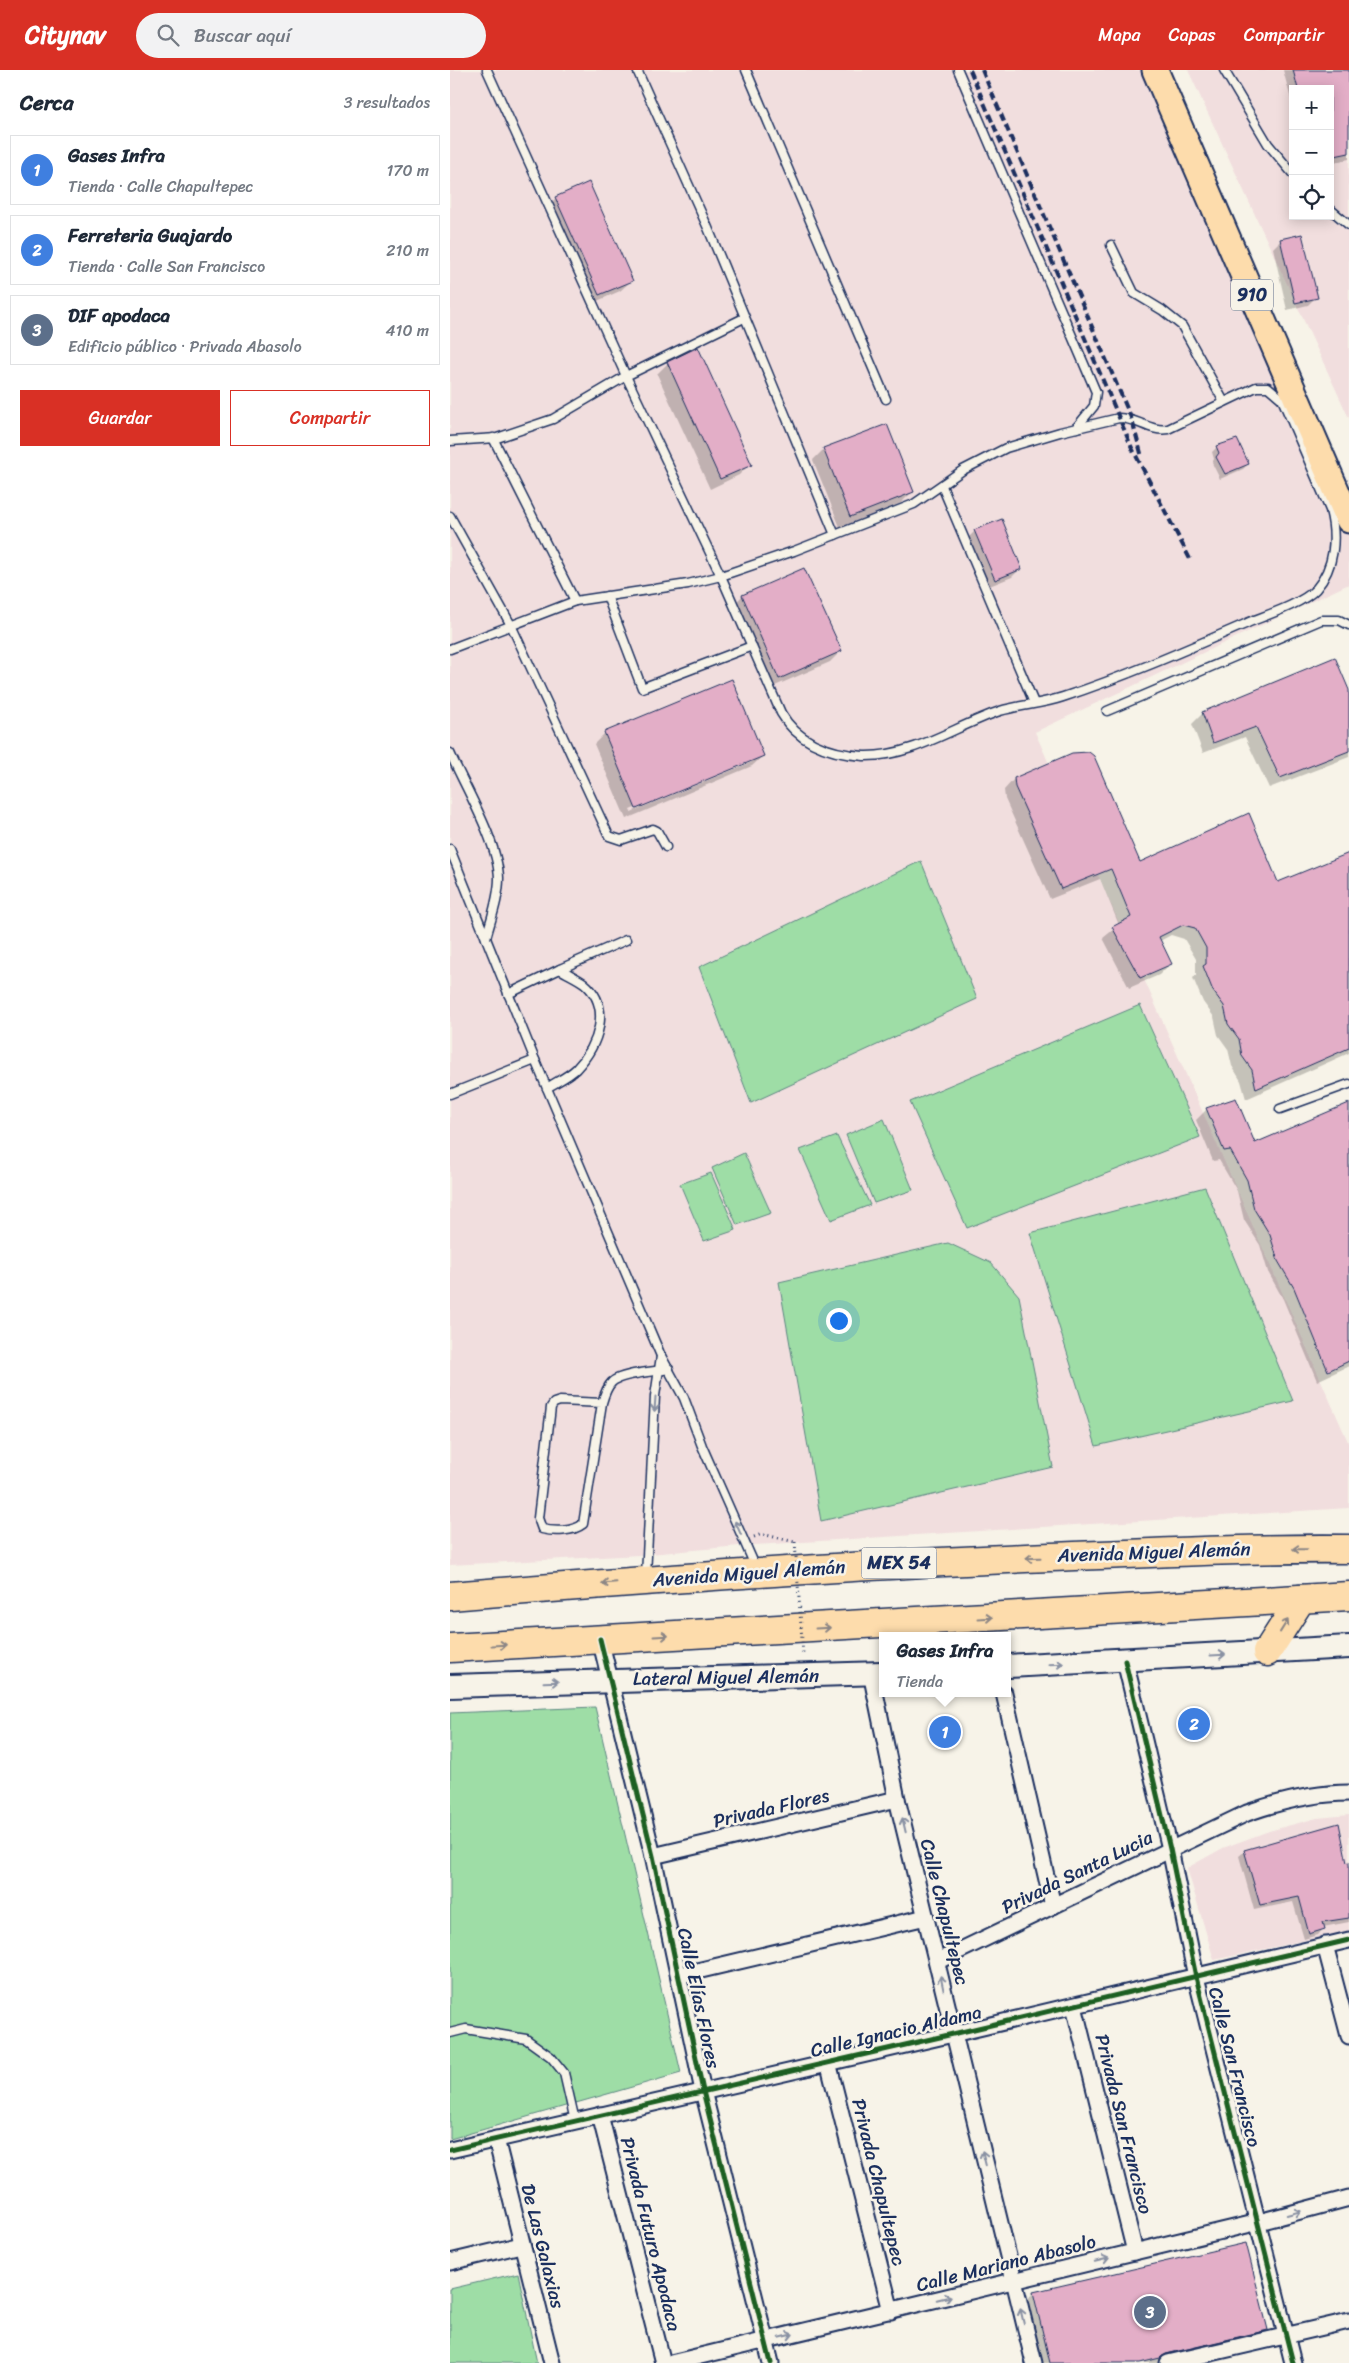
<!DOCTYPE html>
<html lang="es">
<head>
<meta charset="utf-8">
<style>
	:root { --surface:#fff; --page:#f2f2f3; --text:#1f2937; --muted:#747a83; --line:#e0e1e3; --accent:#d93025 }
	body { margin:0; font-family:Sriracha,sans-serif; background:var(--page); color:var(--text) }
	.controls { position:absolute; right:15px; top:15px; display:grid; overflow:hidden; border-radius:0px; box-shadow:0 2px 12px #0003 }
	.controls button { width:45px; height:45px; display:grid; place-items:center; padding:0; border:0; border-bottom:1px solid var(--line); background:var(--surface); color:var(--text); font:25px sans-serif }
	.you { position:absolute; left:388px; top:1250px; width:18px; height:18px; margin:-12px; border:4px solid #fff; border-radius:50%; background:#1a73e8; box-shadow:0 0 0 8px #1a73e833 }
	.badge { display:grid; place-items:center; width:32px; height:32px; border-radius:50%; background:var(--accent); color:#fff; font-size:16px; font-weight:700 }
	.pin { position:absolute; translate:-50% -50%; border:2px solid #fff; box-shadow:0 1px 5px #0006 }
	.popup { position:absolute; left:429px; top:1562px; width:132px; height:65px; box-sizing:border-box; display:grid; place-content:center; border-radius:0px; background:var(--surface); filter:drop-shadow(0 1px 4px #0005); font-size:16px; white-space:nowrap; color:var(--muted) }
	.popup b { font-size:19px; color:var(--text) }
	.popup::after { content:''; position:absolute; left:50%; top:100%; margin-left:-10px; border:10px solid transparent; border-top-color:var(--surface) }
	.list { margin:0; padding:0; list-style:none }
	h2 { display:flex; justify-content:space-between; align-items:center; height:65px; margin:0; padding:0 20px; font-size:21px }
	h2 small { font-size:16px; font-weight:400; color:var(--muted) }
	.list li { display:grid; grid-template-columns:32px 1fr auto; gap:15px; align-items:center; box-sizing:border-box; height:70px; margin:0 10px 10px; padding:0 10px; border:1px solid var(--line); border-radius:0px }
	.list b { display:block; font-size:19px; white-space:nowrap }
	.list p { margin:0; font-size:16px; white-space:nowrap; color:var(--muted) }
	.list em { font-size:16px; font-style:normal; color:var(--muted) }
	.actions { display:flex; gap:10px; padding:15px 20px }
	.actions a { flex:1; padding:11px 0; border:1px solid var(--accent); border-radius:0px; text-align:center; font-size:18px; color:var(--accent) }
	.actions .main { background:var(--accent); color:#fff }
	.icon { flex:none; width:28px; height:28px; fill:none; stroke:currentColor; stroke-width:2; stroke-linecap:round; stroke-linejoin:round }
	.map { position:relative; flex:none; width:899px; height:2293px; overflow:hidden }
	header { display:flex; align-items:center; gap:30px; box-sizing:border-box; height:70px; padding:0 25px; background:var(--accent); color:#fff }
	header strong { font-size:24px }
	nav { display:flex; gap:28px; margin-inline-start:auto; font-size:18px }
	.search { width:350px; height:45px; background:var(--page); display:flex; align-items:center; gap:12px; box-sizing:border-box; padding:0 18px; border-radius:28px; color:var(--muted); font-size:19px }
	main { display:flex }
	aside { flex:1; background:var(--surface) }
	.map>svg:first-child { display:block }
	.built { fill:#f1dede; fill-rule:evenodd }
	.green { fill:#9edda6; stroke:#5c8682 }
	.shadow { fill:#0003; fill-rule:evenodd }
	.building { fill:#e3aec7; stroke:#1b2f5e }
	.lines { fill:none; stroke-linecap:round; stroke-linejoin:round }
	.lane-casing { stroke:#1b2f5e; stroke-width:11 }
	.street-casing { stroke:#1b2f5e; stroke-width:19 }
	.secondary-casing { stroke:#1b2f5e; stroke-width:26 }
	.primary-casing { stroke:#1b2f5e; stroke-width:29 }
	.highway-casing { stroke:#1b2f5e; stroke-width:31 }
	.path { stroke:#1b2f5e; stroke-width:3; stroke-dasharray:1 4; stroke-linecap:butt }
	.lane { stroke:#f7f3e8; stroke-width:8 }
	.street { stroke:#f7f3e8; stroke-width:15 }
	.secondary { stroke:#f7f3e8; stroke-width:22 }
	.primary { stroke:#fddcac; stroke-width:25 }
	.highway { stroke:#fddcac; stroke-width:28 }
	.rail { stroke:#1b2f5e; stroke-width:4; stroke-dasharray:8 4; stroke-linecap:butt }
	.path-bridge { stroke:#1b2f5e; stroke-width:3; stroke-dasharray:1 4; stroke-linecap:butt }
	.cycleway-casing { stroke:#f7f3e8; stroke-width:8 }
	.cycleway { stroke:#1b5e20; stroke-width:5 }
	.oneway { stroke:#8991a3 }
	.oneway2 { stroke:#8c8685 }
	.labels { text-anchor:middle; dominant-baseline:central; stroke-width:5; stroke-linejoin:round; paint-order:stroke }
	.shield { fill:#f7f3e8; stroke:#5d6a87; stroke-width:1 }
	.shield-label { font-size:18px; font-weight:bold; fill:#1b2f5e }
	.street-label { font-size:19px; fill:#1b2f5e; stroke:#f7f3e8 }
</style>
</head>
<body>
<header>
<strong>Citynav</strong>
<div class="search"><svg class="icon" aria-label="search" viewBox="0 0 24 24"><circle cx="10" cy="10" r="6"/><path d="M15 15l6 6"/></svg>Buscar aquí</div>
<nav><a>Mapa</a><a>Capas</a><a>Compartir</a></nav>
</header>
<main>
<aside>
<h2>Cerca<small>3 resultados</small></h2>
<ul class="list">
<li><span class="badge" style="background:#3f7fe0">1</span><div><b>Gases Infra</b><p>Tienda · Calle Chapultepec</p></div><em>170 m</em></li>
<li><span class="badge" style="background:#3f7fe0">2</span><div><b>Ferreteria Guajardo</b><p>Tienda · Calle San Francisco</p></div><em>210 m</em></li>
<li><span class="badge" style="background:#5c6f8a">3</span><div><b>DIF apodaca</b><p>Edificio público · Privada Abasolo</p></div><em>410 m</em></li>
</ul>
<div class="actions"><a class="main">Guardar</a><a>Compartir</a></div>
</aside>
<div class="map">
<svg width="899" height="2293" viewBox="0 0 899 2293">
	<rect width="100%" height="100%" fill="#f7f3e8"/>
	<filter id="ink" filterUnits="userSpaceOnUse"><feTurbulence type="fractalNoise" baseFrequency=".02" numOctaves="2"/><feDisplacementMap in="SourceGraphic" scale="10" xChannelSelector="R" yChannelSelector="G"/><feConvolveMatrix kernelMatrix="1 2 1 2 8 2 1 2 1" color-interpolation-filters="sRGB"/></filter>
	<g filter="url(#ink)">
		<g class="built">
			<polygon points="0,0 694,0 899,463 899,514 585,662 899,1374 899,1438 289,1476 189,1485 0,1495"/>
			<path d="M738,0H899V348ZM843,19H880V146H843Z"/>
			<polygon points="899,1745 899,1861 764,1890 737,1798 773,1778 819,1761 867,1748"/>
		</g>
		<g class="green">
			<polygon points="471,791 527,929 301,1033 249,897"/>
			<polygon points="690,935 750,1067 517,1158 460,1032"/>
			<polygon points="434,1049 463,1120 424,1133 396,1065"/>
			<polygon points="387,1066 420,1135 381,1150 350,1080"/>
			<polygon points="294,1083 321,1143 287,1155 262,1098"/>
			<polygon points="261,1103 286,1160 254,1171 230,1114"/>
			<polygon points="755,1117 843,1331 646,1376 580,1163"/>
			<polygon points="498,1173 541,1193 569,1226 603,1397 371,1451 329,1212"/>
			<polygon points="145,1637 231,2003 0,2069 0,1643"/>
			<polygon points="68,2203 87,2293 0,2293 0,2219"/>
		</g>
		<g class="shadow">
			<polygon points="833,0 899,0 899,89 880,93 880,19 843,19 843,37"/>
			<polygon points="106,128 181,211 170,221 138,235 96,138"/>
			<polygon points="831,170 866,227 858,235 837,240 823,178"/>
			<polygon points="218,293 300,394 289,405 260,419 207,304"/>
			<polygon points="767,377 798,394 793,399 770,409 762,393 764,389 762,382"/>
			<polygon points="374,379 462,422 451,433 390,457 363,390"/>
			<polygon points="525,461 570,499 562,507 537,517 517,469"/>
			<polygon points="354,499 391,581 380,592 318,619 282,537 292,526"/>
			<polygon points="899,623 899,687 819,718 795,667 753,683 742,654 753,643"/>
			<path d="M155,663L313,686L302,696L176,749L144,674ZM302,690V692L181,742L180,740Z"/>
			<polygon points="564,709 690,793 827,814 899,784 899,983 796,1029 791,1011 782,996 778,979 768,965 764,947 753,932 743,908 746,905 746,889 734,869 721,865 710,871 720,894 709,905 679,918 653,868 669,855 650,809 600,829 555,729 554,720"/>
			<polygon points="899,1034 899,1296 867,1311 833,1229 818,1202 810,1175 794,1150 787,1121 769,1090 763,1091 746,1050 757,1039 805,1075"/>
			<polygon points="795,1781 899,1793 899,1852 873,1857 873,1859 868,1865 854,1869 843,1832 804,1840 789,1786"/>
			<polygon points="583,2223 816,2260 806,2271 709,2293 587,2293 573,2234"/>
		</g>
		<g class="building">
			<polygon points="843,0 899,0 899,83 880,87 880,19 848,19"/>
			<polygon points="139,112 183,211 149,225 105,127"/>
			<polygon points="852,164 868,228 845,233 830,169"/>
			<polygon points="248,277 302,395 270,409 217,292"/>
			<polygon points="437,354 464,422 400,447 373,378"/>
			<polygon points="787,369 799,394 775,404 766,387 769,383 766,376"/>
			<polygon points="552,449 572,499 545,510 524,460"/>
			<polygon points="354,498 392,581 329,609 292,525"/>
			<polygon points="885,587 899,620 899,681 830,708 806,657 763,673 752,642"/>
			<polygon points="282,609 314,686 186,739 154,662"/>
			<polygon points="639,682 644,686 690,792 799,743 828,812 899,783 899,978 806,1019 802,1000 792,986 789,969 778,954 774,936 763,921 753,896 756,894 756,878 745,858 733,855 709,867 722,894 690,908 662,857 681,847 661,799 611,819 565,717 564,708 622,683"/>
			<polygon points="786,1028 805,1073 899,1033 899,1291 878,1301 844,1218 828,1191 820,1165 804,1139 797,1110 780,1080 774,1081 756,1038"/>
			<polygon points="889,1753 897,1793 899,1792 899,1848 873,1852 875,1859 859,1864 849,1827 810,1835 794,1780"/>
			<polygon points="796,2173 818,2260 716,2284 710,2288 690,2293 600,2293 583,2222"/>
		</g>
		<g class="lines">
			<g class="lane-casing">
				<g id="lane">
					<polyline points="187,0 258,158 385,465"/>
					<polyline points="296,0 436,329"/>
					<polyline points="508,0 646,322 644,336 626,358"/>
					<polyline points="774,0 818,74 843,104"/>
					<polyline points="880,139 899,155"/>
					<polyline points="661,175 684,223 712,240 732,256 774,332"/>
					<polyline points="43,368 125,531"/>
					<polyline points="0,371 47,368 103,349 176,306 294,248"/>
					<polyline points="492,416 584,633"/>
					<polyline points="0,446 61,555 159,766 171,770 203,759 207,761 216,777"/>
					<polyline points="157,526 192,618 302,576"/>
					<path d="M0,579L125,531L238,514L271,506L344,481L464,434L513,400L556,378L610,362L669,348C687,348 700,362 718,359L806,317H818L832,329L880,440C887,467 885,497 866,519C853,533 820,544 802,551C740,578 677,606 613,627C592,634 570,635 550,641C505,656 463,687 414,686C381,684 348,673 331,643L271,506L176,306L37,0"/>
					<polyline points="657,641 871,550 889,550 899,555"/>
					<path d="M0,683C15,717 48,772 49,808C49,828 41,849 36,868"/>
					<polyline points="0,779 85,990 211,1286 234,1328 252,1376 306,1498"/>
					<polyline points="110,899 176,870"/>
					<path d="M58,924L110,899C118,904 127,908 134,913C163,937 148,976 126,999C119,1006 106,1012 97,1018"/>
					<polyline points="0,1024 85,990"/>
					<polyline points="830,1039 899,1014"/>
					<path d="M152,1333L110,1331L104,1333L101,1337L88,1448L92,1459C104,1462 123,1462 133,1454L152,1333C154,1326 156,1318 162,1312C172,1303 205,1302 219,1299"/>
					<polyline points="196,1506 205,1326 211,1286"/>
					<polyline points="0,1963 16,1959 76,1969 101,1987 114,2003 125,2051"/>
				</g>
			</g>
			<g class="street-casing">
				<g id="street">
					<polyline points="150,1569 203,1786 253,2021 321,2293"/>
					<polyline points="675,1591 720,1779 746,1907 843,2293"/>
					<polyline points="421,1603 447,1729 584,2293"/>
					<polyline points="554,1623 603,1836"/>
					<polyline points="203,1786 447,1729"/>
					<polyline points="875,1875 899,1966"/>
					<path d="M488,1891L797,1743C831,1731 863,1723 899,1723"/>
					<polyline points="230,1905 476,1847"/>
					<polyline points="624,1936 685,2182"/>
					<polyline points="378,1992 441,2241"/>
					<polyline points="150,2045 213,2293"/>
					<polyline points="46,2069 102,2293"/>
					<polyline points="0,2080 503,1964 899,1870"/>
					<polyline points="0,2192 71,2175"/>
					<polyline points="221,2293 809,2152 899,2128"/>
					<polyline points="718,2293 899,2251"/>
				</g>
			</g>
			<g class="secondary-casing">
				<g id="secondary">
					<polyline points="558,1596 899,1577"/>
					<polyline points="0,1616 432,1603"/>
				</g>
			</g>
			<g class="primary-casing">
				<polyline id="primary" points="705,0 899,450"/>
			</g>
			<g class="highway-casing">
				<g id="highway">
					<path d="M0,1526C200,1510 400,1495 601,1487C700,1483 799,1478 899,1479"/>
					<polyline points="0,1578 899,1526"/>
					<polyline points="817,1582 851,1529"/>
				</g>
			</g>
			<polyline class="path" points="304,1467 312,1464 345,1472"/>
			<use href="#lane" class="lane"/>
			<use href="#street" class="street"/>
			<use href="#secondary" class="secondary"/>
			<use href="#primary" class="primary"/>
			<use href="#highway" class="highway"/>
			<g class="rail">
				<polyline points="520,0 682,378 740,489"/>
				<polyline points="532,0 682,350 692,387"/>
			</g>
			<polyline class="path-bridge" points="345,1472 353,1584"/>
			<g class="cycleway-casing">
				<g id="cycleway">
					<polyline points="150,1569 203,1786 253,2021 321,2293"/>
					<polyline points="675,1591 720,1779 746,1907 843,2293"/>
					<polyline points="0,2080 503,1964 899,1870"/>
				</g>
			</g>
			<use href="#cycleway" class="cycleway"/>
		</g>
		<defs><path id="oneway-shaft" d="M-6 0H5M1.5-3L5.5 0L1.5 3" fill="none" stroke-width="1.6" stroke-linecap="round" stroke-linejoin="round" transform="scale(1.25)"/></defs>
		<g class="oneway">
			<use href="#oneway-shaft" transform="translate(205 1334) rotate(94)"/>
			<use href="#oneway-shaft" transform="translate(288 1458) rotate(-114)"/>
			<use href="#oneway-shaft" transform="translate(768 1585) rotate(-3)"/>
			<use href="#oneway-shaft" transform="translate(606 1594) rotate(-2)"/>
			<use href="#oneway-shaft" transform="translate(101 1612) rotate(-2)"/>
			<use href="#oneway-shaft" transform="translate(454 1755) rotate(-103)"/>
			<use href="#oneway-shaft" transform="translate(492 1913) rotate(-102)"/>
			<use href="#oneway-shaft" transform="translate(534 2088) rotate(-104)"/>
			<use href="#oneway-shaft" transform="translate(844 2143) rotate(-15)"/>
			<use href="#oneway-shaft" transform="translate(652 2190) rotate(-14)"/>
			<use href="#oneway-shaft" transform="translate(494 2228) rotate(-13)"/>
			<use href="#oneway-shaft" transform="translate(572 2246) rotate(-103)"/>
			<use href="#oneway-shaft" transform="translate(336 2266) rotate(-13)"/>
		</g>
		<g class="oneway2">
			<use href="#oneway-shaft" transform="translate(850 1479) rotate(-179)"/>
			<use href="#oneway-shaft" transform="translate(583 1488) rotate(178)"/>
			<use href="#oneway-shaft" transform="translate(159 1513) rotate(175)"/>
			<use href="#oneway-shaft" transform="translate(535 1548) rotate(-3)"/>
			<use href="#oneway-shaft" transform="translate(834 1556) rotate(-58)"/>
			<use href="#oneway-shaft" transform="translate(373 1558) rotate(-3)"/>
			<use href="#oneway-shaft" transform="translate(211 1566) rotate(-3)"/>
			<use href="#oneway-shaft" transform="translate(49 1575) rotate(-3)"/>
		</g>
	</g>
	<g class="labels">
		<g class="shield">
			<rect x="781" y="209.5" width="42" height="31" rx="4"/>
			<rect x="411.5" y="1477.5" width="75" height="31" rx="4"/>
		</g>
		<g class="shield-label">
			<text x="802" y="225">910</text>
			<text x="449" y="1493">MEX 54</text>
		</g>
		<g class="street-label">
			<text transform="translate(704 1482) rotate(-2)">Avenida Miguel Alemán</text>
			<text transform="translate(299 1503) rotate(-4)">Avenida Miguel Alemán</text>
			<text transform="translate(276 1607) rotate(-1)">Lateral Miguel Alemán</text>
			<text transform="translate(321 1738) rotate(-13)">Privada Flores</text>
			<text transform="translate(627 1802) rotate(-26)">Privada Santa Lucia</text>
			<text transform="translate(495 1842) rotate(76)">Calle Chapultepec</text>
			<text transform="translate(249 1928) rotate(78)">Calle Elías Flores</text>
			<text transform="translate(446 1961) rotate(-13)">Calle Ignacio Aldama</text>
			<text transform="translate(785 1997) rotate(76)">Calle San Francisco</text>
			<text transform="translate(674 2054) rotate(76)">Privada San Francisco</text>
			<text transform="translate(429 2112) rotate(76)">Privada Chapultepec</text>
			<text transform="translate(201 2164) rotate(76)">Privada Futuro Apodaca</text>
			<text transform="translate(93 2176) rotate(76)">De Las Galaxias</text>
			<text transform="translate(556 2193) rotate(-14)">Calle Mariano Abasolo</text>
		</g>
	</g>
</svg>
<div class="controls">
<button>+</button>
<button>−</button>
<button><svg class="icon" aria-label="locate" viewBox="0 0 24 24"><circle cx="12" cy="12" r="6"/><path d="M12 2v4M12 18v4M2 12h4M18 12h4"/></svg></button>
</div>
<div class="you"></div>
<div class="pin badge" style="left:495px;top:1662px;background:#3f7fe0">1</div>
<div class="popup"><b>Gases Infra</b>Tienda</div>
<div class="pin badge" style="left:744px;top:1654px;background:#3f7fe0">2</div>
<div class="pin badge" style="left:700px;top:2242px;background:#5c6f8a">3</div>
</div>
</main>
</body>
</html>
